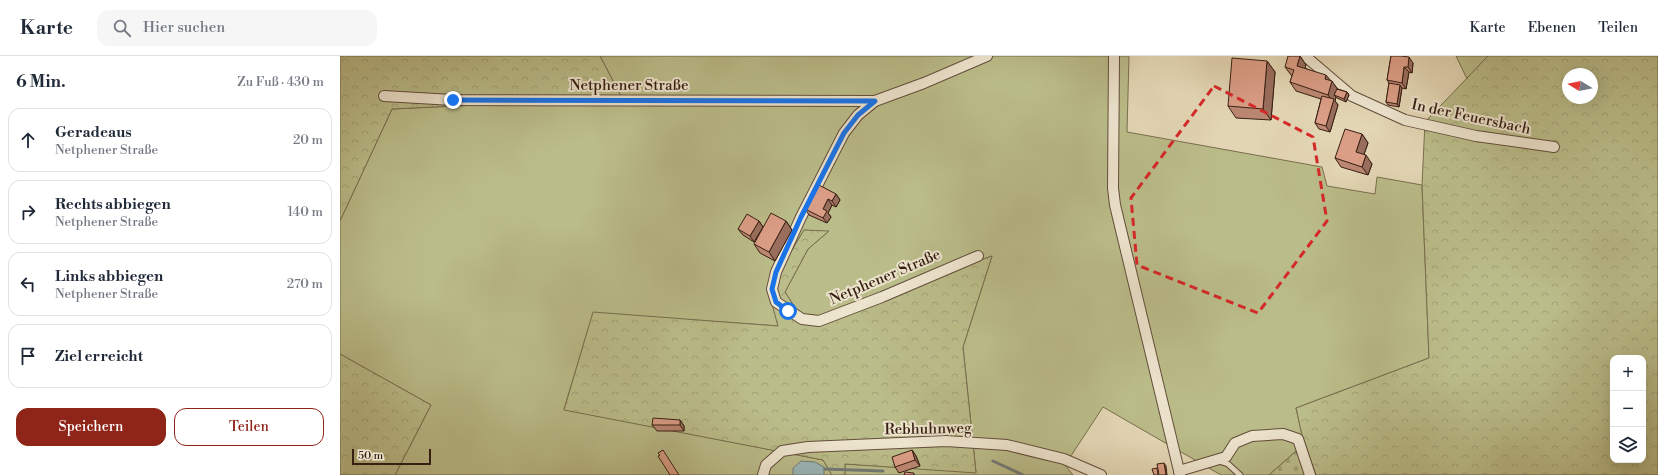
<!DOCTYPE html>
<html lang="de">
<head>
<meta charset="utf-8">
<style>
	:root { --surface:#fff; --page:#f6f6f7; --text:#1f2937; --muted:#747a83; --line:#e0e1e3; --accent:#8f2418 }
	body { margin:0; font-family:"Libre Bodoni",serif; background:var(--page); color:var(--text) }
	.controls { position:absolute; right:12px; bottom:12px; display:grid; overflow:hidden; border-radius:8px; box-shadow:0 4px 16px #0002 }
	.controls button { width:36px; height:36px; display:grid; place-items:center; padding:0; border:0; border-bottom:1px solid var(--line); background:var(--surface); color:var(--text); font:20px sans-serif }
	.compass { position:absolute; left:1222px; top:12px; width:36px; height:36px; border-radius:50%; background:var(--surface); box-shadow:0 4px 16px #0002; rotate:280deg }
	.scale { position:absolute; left:12px; bottom:10px; width:79px; box-sizing:border-box; padding-left:4px; border:2px solid #381f13; border-top:0; font-size:11px; line-height:14px; white-space:nowrap; color:#381f13; -webkit-text-stroke:3px #ede4ce; paint-order:stroke }
	.stop { position:absolute; width:12px; height:12px; margin:-9px; border:3px solid #1a73e8; border-radius:50%; background:#fff }
	.stop.end { background:#1a73e8; border-color:#fff; box-shadow:0 1px 4px #0008 }
	.list { margin:0; padding:0; list-style:none }
	h2 { display:flex; justify-content:space-between; align-items:center; height:52px; margin:0; padding:0 16px; font-size:17px }
	h2 small { font-size:13px; font-weight:400; color:var(--muted) }
	.list li { display:grid; grid-template-columns:26px 1fr auto; gap:12px; align-items:center; box-sizing:border-box; height:64px; margin:0 8px 8px; padding:0 8px; border:1px solid var(--line); border-radius:12px }
	.list b { display:block; font-size:15px; white-space:nowrap }
	.list p { margin:0; font-size:13px; white-space:nowrap; color:var(--muted) }
	.list em { font-size:13px; font-style:normal; color:var(--muted) }
	.actions { display:flex; gap:8px; padding:12px 16px }
	.actions a { flex:1; padding:9px 0; border:1px solid var(--accent); border-radius:12px; text-align:center; font-size:14px; color:var(--accent) }
	.actions .main { background:var(--accent); color:#fff }
	.icon { flex:none; width:22px; height:22px; fill:none; stroke:currentColor; stroke-width:2; stroke-linecap:round; stroke-linejoin:round }
	.map { position:relative; flex:none; width:1318px; height:419px; overflow:hidden }
	header { display:flex; align-items:center; gap:24px; box-sizing:border-box; height:56px; padding:0 20px; background:var(--surface); border-bottom:1px solid var(--line) }
	header strong { font-size:19px }
	nav { display:flex; gap:22px; margin-inline-start:auto; font-size:14px }
	.search { width:280px; height:36px; background:var(--page); display:flex; align-items:center; gap:10px; box-sizing:border-box; padding:0 14px; border-radius:12px; color:var(--muted); font-size:15px }
	main { display:flex }
	aside { flex:1; background:var(--surface) }
	.map>svg:first-child { display:block }
	.grass { fill:#babc89; stroke:#796e4e }
	.forest { fill:url(#forest-crowns); stroke:#796e4e; fill-rule:evenodd }
	.cemetery { fill:url(#cemetery-stones); stroke:#796e4e }
	.water { fill:#9ab6b8; stroke:#737a76 }
	.lines { fill:none; stroke-linecap:round; stroke-linejoin:round }
	.stream { stroke:#737a76; stroke-width:3 }
	.service-casing { stroke:#634d3b; stroke-width:7 }
	.minor-casing { stroke:#634d3b; stroke-width:12 }
	.service { stroke:#ede4ce; stroke-width:5 }
	.minor { stroke:#ede4ce; stroke-width:10 }
	.wall { fill:#bb8772; stroke:#381f13 }
	.shaded-wall { fill:#996e5d; stroke:#381f13 }
	.building { fill:#da9d85; stroke:#381f13 }
	.route { stroke:#1a73e8; stroke-width:5 }
	.marked { fill:none; stroke:#d62828; stroke-width:3; stroke-dasharray:8 5; stroke-linejoin:round }
	.labels { text-anchor:middle; dominant-baseline:central; stroke-width:4; stroke-linejoin:round; paint-order:stroke }
	.street-label { font-size:15px; fill:#381f13; stroke:#ede4ce }
</style>
</head>
<body>
<header>
<strong>Karte</strong>
<div class="search"><svg class="icon" aria-label="search" viewBox="0 0 24 24"><circle cx="10" cy="10" r="6"/><path d="M15 15l6 6"/></svg>Hier suchen</div>
<nav><a>Karte</a><a>Ebenen</a><a>Teilen</a></nav>
</header>
<main>
<aside>
<h2>6 Min.<small>Zu Fuß · 430 m</small></h2>
<ul class="list">
<li><svg class="icon" aria-label="ahead" viewBox="0 0 24 24"><path d="M12 20V5M6 11l6-6 6 6"/></svg><div><b>Geradeaus</b><p>Netphener Straße</p></div><em>20 m</em></li>
<li><svg class="icon" aria-label="right" viewBox="0 0 24 24"><path d="M7 20v-9h11M14 6l5 5-5 5"/></svg><div><b>Rechts abbiegen</b><p>Netphener Straße</p></div><em>140 m</em></li>
<li><svg class="icon" aria-label="left" viewBox="0 0 24 24"><path d="M17 20v-9H6M10 6l-5 5 5 5"/></svg><div><b>Links abbiegen</b><p>Netphener Straße</p></div><em>270 m</em></li>
<li><svg class="icon" aria-label="arrive" viewBox="0 0 24 24"><path d="M6 21V4h12l-3 4 3 4H6"/></svg><div><b>Ziel erreicht</b></div></li>
</ul>
<div class="actions"><a class="main">Speichern</a><a>Teilen</a></div>
</aside>
<div class="map">
<svg width="1318" height="419" viewBox="0 0 1318 419">
	<defs>
		<pattern id="forest-crowns" width="20" height="18" patternUnits="userSpaceOnUse"><rect width="20" height="18" fill="#babc89"/><path d="M2 6a3 3 0 1 1 6 0M12 15a3 3 0 1 1 6 0" fill="none" stroke="#a1a175"/></pattern>
		<pattern id="cemetery-stones" width="16" height="16" patternUnits="userSpaceOnUse"><rect width="16" height="16" fill="#babc89"/><path d="M2 7V4a2 2 0 0 1 4 0v3zM10 15v-3a2 2 0 0 1 4 0v3z" fill="#a1a175"/></pattern>
	</defs>
	<rect width="100%" height="100%" fill="#e3d6b4"/>
	<filter id="stains"><feTurbulence type="fractalNoise" baseFrequency=".005" numOctaves="4"/><feColorMatrix values="0 0 0 0 .2 0 0 0 0 .09 0 0 0 0 .02 0 0 0 .5 -.17"/></filter>
	<radialGradient id="worn" r=".72"><stop offset=".6" stop-color="#630" stop-opacity="0"/><stop offset="1" stop-color="#630" stop-opacity=".3"/></radialGradient>
	<g class="grass">
		<polygon points="260,0 789,0 787,76 982,111 987,130 1035,138 1037,121 1082,129 1089,302 956,352 964,388 929,419 881,419 763,351 725,409 733,419 505,419 505,408 636,416 623,291 652,200 465,267 445,236 468,193 488,176 464,174 428,234 439,270 253,257 224,353 483,404 492,419 55,419 91,349 0,298 0,165 52,53 282,42"/>
		<polygon points="1116,0 1148,0 1127,23"/>
	</g>
	<g class="forest">
		<polygon points="0,0 260,0 282,42 52,53 0,165"/>
		<path d="M1148,0H1318V419H976L964,388L956,352L1089,302L1082,129L1085,66ZM1228,18H1252V42H1228ZM1273,302H1303V404H1273Z"/>
		<polygon points="464,174 489,175 468,193 445,236 465,267 652,200 623,291 636,417 505,408 505,419 492,419 483,404 224,354 253,256 438,270 428,234"/>
		<polygon points="0,298 91,349 55,419 0,419"/>
	</g>
	<polygon class="cemetery" points="964,388 969,419 929,419"/>
	<polygon class="water" points="461,405 475,406 484,411 484,419 453,419 453,412"/>
	<g class="lines">
		<g class="stream">
			<polyline points="653,405 683,419"/>
			<polyline points="485,413 543,415"/>
		</g>
		<g class="service-casing">
			<polyline id="service" points="879,405 888,408 900,419"/>
		</g>
		<g class="minor-casing">
			<g id="minor">
				<polyline points="774,0 773,132 775,149 840,419"/>
				<polyline points="965,0 1012,40 1065,64 1136,80 1214,91"/>
				<polyline points="44,40 113,44 535,45 584,27 647,0"/>
				<polyline points="535,45 518,59 504,77 461,161 436,216 432,233 436,246 462,263 479,265 542,241 638,200"/>
				<polyline points="839,415 886,401 895,387 912,380 943,378 958,383 970,419"/>
				<polyline points="423,419 426,409 442,395 468,391 606,385 667,389 724,403 761,419"/>
			</g>
		</g>
		<use href="#service" class="service"/>
		<use href="#minor" class="minor"/>
	</g>
	<g class="wall">
		<polygon points="960,0 966,9 965,12 991,25 998,33 1007,36 1009,39 1006,46 997,42 996,41 995,45 998,49 990,76 979,73 975,67 981,43 956,35 950,26 952,20 951,19 945,11"/>
		<polygon points="1051,0 1073,7 1072,17 1069,16 1066,33 1062,32 1059,51 1048,49 1046,46 1049,27 1047,24"/>
		<polygon points="927,5 935,16 931,64 896,62 888,50"/>
		<polygon points="1022,78 1028,87 1024,98 1032,108 1028,119 1001,111 995,102"/>
		<polygon points="496,138 500,144 496,151 492,149 488,157 491,161 487,167 469,159 465,153"/>
		<polygon points="419,165 423,171 414,186 403,179 398,173"/>
		<polygon points="446,165 452,174 435,205 420,197 414,188"/>
		<polygon points="340,364 344,370 344,375 317,375 312,369"/>
		<polygon points="572,394 576,400 580,410 559,417 555,411"/>
	</g>
	<g class="shaded-wall">
		<polygon points="960,0 966,9 963,18 957,10"/>
		<polygon points="1069,1 1073,7 1072,17 1068,11"/>
		<polygon points="927,5 935,16 931,64 923,53"/>
		<polygon points="1064,11 1069,16 1066,33 1062,27"/>
		<polygon points="986,19 992,26 992,25 998,34 994,39 996,41 995,45 998,49 990,76 986,70 993,46 988,39 985,23"/>
		<polygon points="1060,29 1062,32 1059,51 1057,48"/>
		<polygon points="1007,36 1009,39 1006,46 1004,43"/>
		<polygon points="1022,78 1028,87 1022,104 1016,96"/>
		<polygon points="1026,99 1032,108 1028,119 1022,111"/>
		<polygon points="496,138 500,144 496,151 492,145"/>
		<polygon points="488,143 492,149 488,157 491,161 487,167 483,162 483,153"/>
		<polygon points="419,165 423,171 414,186 410,180"/>
		<polygon points="446,165 452,174 435,205 429,196"/>
		<polygon points="340,364 344,370 344,375 340,369"/>
		<polygon points="572,394 576,400 580,410 575,404"/>
		<polygon points="824,407 826,410 827,419 826,419"/>
	</g>
	<g class="building">
		<polygon points="948,0 960,0 957,10 986,19 985,23 992,25 988,39 950,26 954,14 945,11"/>
		<polygon points="1051,0 1061,0 1069,1 1068,11 1064,11 1062,27 1047,24"/>
		<polygon points="892,2 927,5 923,53 888,50"/>
		<polygon points="1049,27 1060,29 1057,48 1046,46"/>
		<polygon points="997,33 1007,36 1004,43 994,39"/>
		<polygon points="982,40 994,43 986,70 975,67"/>
		<polygon points="1005,73 1022,78 1016,96 1026,99 1022,111 995,102"/>
		<polygon points="479,129 496,138 492,145 488,143 483,153 487,155 483,162 465,153"/>
		<polygon points="431,157 446,165 429,196 414,188"/>
		<polygon points="407,158 419,165 410,180 398,173"/>
		<polygon points="313,362 340,364 340,369 312,369"/>
		<polygon points="323,394 339,419 330,419 318,400 320,399 318,397"/>
		<polygon points="572,394 575,404 555,411 552,401"/>
		<polygon points="824,407 826,419 819,419 817,408"/>
		<polygon points="817,412 818,419 814,419 812,413"/>
		<polygon points="565,416 574,417 574,419 564,419"/>
	</g>
	<g class="lines">
		<polyline class="route" points="113,44 535,45 518,59 504,77 461,161 436,216 432,233 436,246 448,255"/>
	</g>
	<path class="marked" d="M874,30L973,81L987,165L918,257L797,209L791,142Z"/>
	<g class="labels">
		<g class="street-label">
			<text x="289" y="29">Netphener Straße</text>
			<text transform="translate(1131 61) rotate(12)">In der Feuersbach</text>
			<text transform="translate(545 221) rotate(-23)">Netphener Straße</text>
			<text transform="translate(588 373) rotate(-1)">Rebhuhnweg</text>
		</g>
	</g>
	<rect width="100%" height="100%" filter="url(#stains)"/>
	<rect width="100%" height="100%" fill="url(#worn)"/>
</svg>
<div class="controls">
<button>+</button>
<button>−</button>
<button><svg class="icon" aria-label="layers" viewBox="0 0 24 24"><path d="M12 4l9 5-9 5-9-5zM3 14l9 5 9-5"/></svg></button>
</div>
<svg class="compass" viewBox="-18 -18 36 36"><path d="M0-13l5 13h-10z" fill="#e53935"/><path d="M0 13l5-13h-10z" fill="#747a83"/></svg>
<div class="scale">50 m</div>
<div class="stop" style="left:448px;top:255px"></div>
<div class="stop end" style="left:113px;top:44px"></div>
</div>
</main>
</body>
</html>
